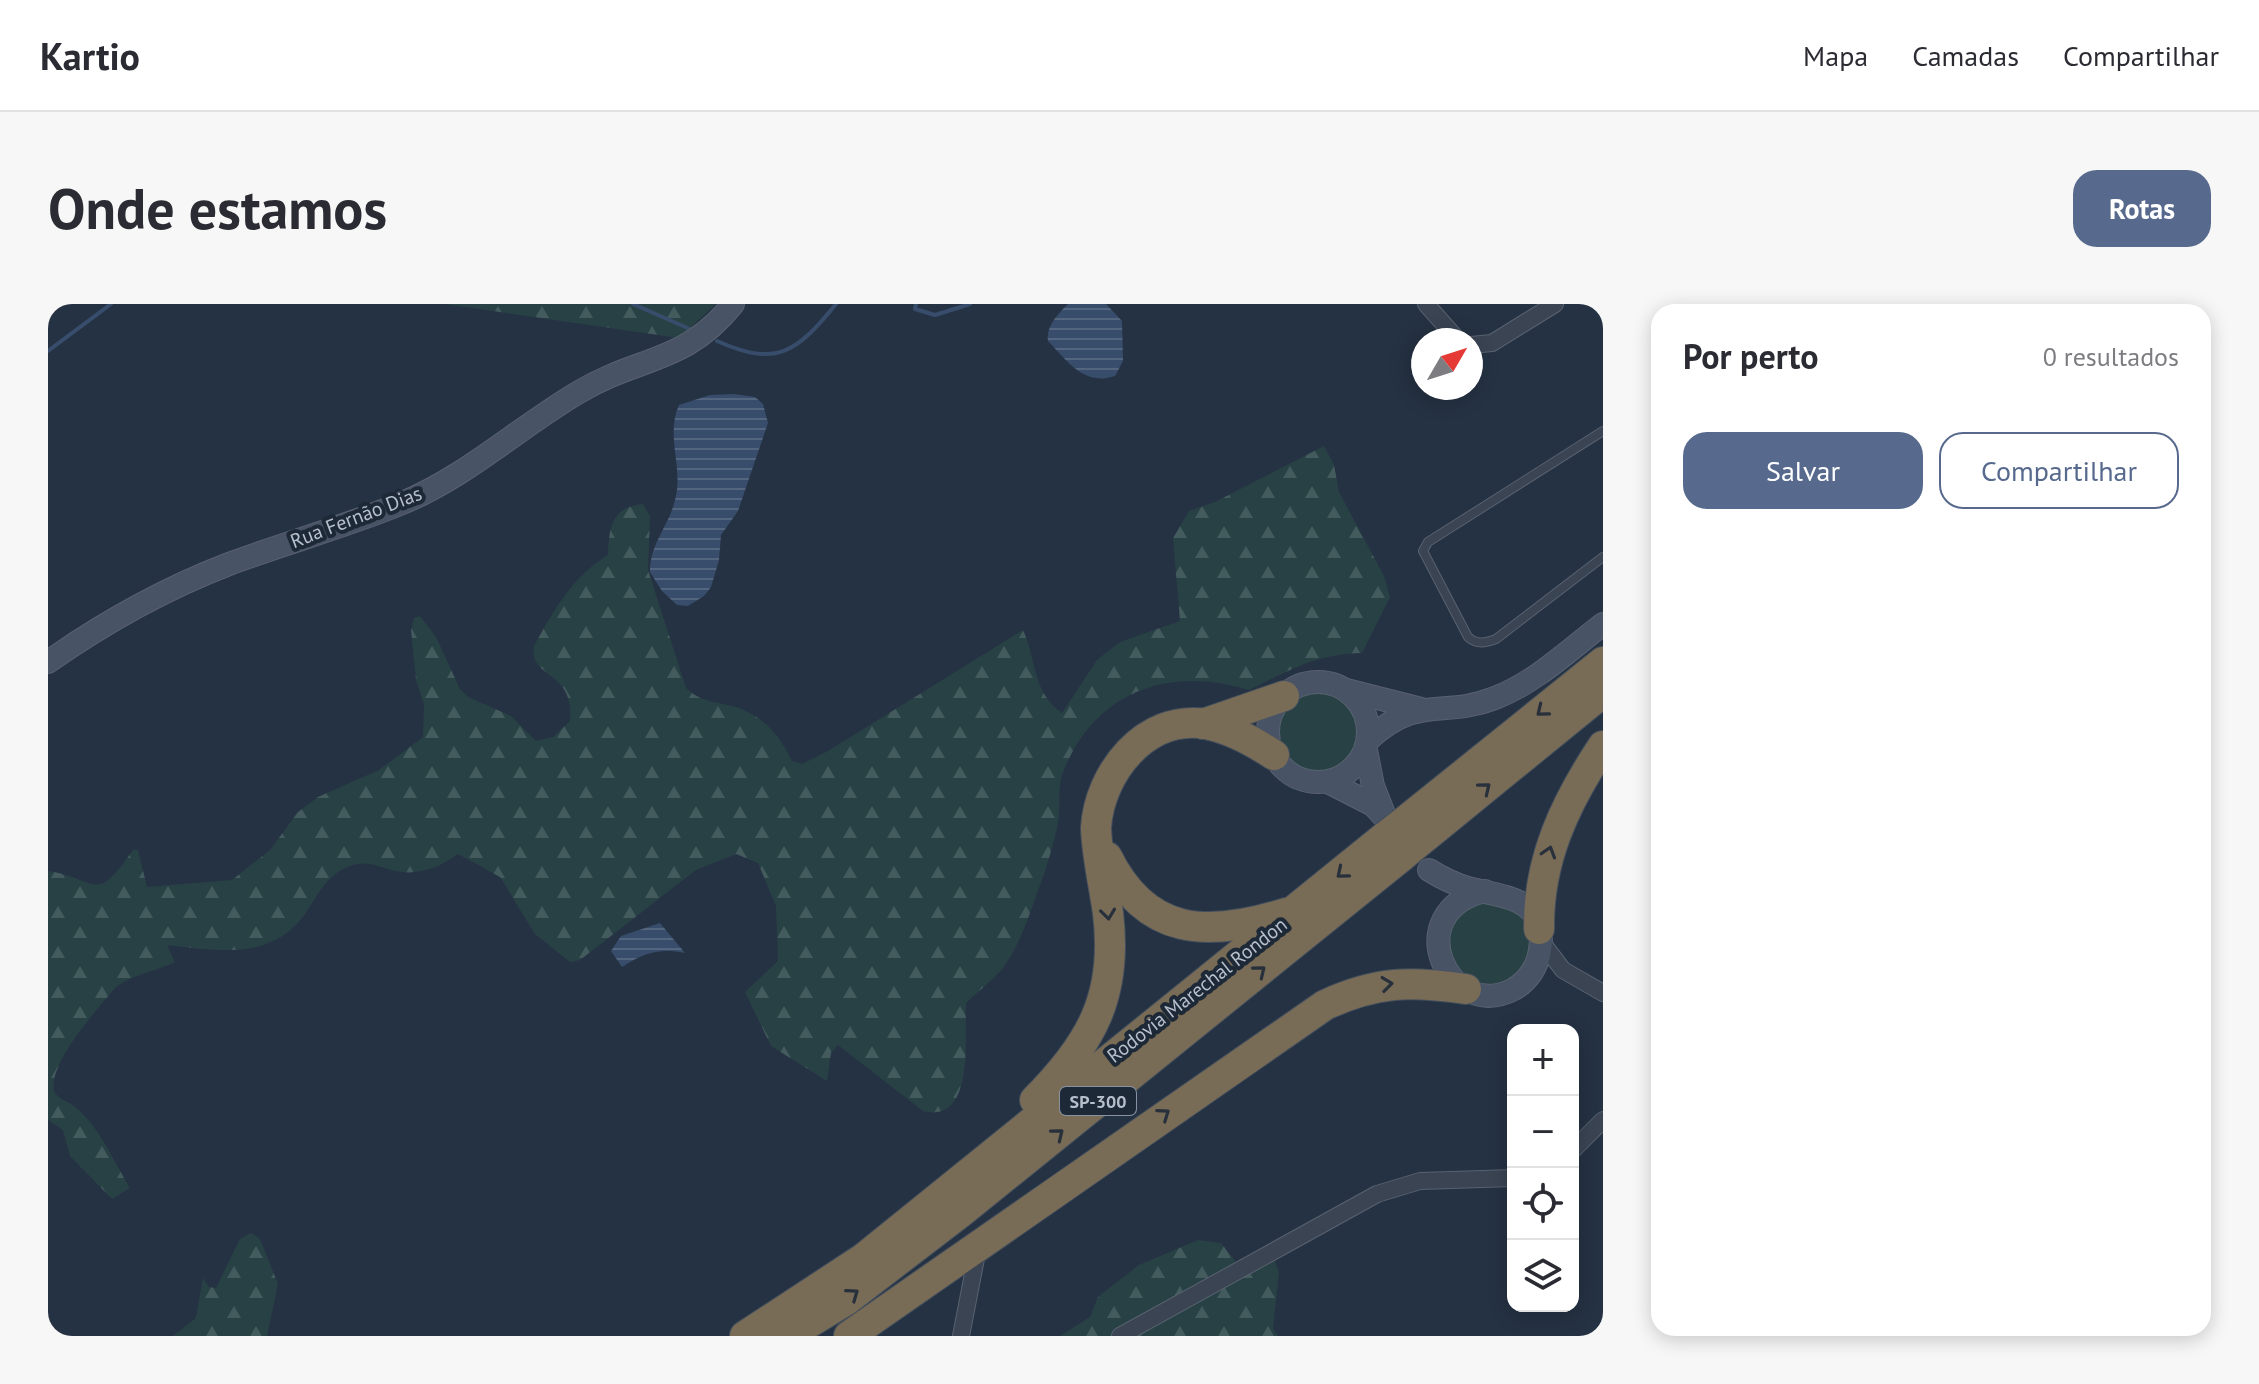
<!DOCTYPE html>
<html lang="pt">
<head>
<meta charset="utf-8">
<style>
	:root { --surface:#fff; --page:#f7f7f7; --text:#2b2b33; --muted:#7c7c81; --line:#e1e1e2; --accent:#576a8d }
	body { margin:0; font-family:"PT Sans",sans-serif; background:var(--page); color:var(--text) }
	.controls { position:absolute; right:24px; bottom:24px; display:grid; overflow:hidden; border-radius:16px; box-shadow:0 4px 20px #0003 }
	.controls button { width:72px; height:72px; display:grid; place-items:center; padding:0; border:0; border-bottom:2px solid var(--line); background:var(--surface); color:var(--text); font:40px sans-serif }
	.compass { position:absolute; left:1363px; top:24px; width:72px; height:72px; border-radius:50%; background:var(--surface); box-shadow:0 4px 20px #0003; rotate:51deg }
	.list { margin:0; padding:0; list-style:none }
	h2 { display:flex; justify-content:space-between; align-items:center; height:104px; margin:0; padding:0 32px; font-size:34px }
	h2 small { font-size:26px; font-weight:400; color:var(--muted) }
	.actions { display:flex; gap:16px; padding:24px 32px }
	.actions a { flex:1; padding:18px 0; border:2px solid var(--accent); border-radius:24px; text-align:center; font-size:28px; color:var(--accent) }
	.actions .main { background:var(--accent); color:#fff }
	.icon { flex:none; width:44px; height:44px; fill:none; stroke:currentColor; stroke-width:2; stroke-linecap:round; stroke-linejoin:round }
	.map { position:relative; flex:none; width:1555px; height:1032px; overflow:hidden; border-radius:24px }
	header { display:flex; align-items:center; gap:48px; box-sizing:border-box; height:112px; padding:0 40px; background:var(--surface); border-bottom:2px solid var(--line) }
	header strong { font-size:38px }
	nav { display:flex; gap:44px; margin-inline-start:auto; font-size:28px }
	.intro { display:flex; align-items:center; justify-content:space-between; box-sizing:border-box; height:192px; padding:0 48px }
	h1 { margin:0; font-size:56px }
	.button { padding:20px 36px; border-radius:24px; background:var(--accent); color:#fff; font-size:28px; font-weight:700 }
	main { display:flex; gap:48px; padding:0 48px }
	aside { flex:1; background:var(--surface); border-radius:24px; box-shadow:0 4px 20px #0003 }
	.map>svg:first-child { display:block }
	.green { fill:#274144 }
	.forest { fill:url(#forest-firs) }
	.water { fill:url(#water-rules) }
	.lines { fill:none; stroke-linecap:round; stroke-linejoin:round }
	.stream { stroke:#384d6b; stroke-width:4 }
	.lane-casing { stroke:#586270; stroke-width:10 }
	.street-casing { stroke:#586270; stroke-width:18 }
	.secondary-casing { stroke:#586270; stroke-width:24 }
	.highway-casing { stroke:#444f5d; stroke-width:32 }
	.lane { stroke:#3a4453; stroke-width:8 }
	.street { stroke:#3a4453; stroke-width:16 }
	.secondary { stroke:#485366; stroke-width:22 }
	.highway { stroke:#796c56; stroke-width:30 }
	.highway-bridge-casing { stroke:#444f5d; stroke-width:32; stroke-linecap:butt }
	.highway-bridge { stroke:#796c56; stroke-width:30 }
	.oneway { stroke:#27303b }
	.labels { text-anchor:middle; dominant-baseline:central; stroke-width:8; stroke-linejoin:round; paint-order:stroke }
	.shield { fill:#1e2938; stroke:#8992a0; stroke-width:2 }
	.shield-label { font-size:18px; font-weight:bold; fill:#b7bfcc }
	.street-label { font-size:20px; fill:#b7bfcc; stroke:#1e2938 }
</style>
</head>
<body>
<header>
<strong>Kartio</strong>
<nav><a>Mapa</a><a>Camadas</a><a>Compartilhar</a></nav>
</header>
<div class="intro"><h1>Onde estamos</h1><a class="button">Rotas</a></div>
<main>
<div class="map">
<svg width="1555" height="1032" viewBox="0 0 1555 1032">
	<defs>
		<pattern id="forest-firs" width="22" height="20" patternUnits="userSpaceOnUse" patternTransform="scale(2)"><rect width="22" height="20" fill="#274144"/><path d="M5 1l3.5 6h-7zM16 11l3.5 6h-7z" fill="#445b5e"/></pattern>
		<pattern id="water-rules" width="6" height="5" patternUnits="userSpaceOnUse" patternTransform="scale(2)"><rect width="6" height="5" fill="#384d6b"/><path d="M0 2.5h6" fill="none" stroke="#53657f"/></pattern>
	</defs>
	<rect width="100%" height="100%" fill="#253243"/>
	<g class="green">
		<circle cx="1271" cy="428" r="43"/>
		<circle cx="1441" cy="639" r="41"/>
	</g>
	<g class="forest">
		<polygon points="397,0 668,0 631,34"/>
		<path d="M1276,142L1286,161L1291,188L1336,272L1342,293L1314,349C1268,350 1242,366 1201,386C1121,361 1045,387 1014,471C1009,485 1013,503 1010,519C1005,544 996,571 987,595C980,615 970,643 957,661C947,675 930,687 918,699C916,732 928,820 875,807L790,741L783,749L779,777L723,742L697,688L730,657L728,602L710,559L688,550L648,566L532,656L522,658L487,630L452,573L410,550C392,563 371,572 347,567C330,563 318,555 300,563C279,571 271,589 259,607C226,657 171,647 119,641L127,658C109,667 83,671 68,683C51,703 0,759 6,787C10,796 19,796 26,802C50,820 66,858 82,884L64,895L22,852L15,826L0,816V567C51,575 46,602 85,546H90L99,583L184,576L222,546L250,508L270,493L331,466L375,433L376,401L368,376L363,326L366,314L372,312L388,333L412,385L420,393L463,412L488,437L505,433L522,417C527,365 481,376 486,342C506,306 524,273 560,251C561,224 563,203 595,200L602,212L600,266L638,384C655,400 670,397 691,404C718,414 732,433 744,457L754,460L780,447L975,326C989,357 984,388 1014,409L1049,356L1072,338L1132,317L1125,234L1141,207L1167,198Z"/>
		<polygon points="203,929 212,935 230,980 219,1032 125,1032 148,1014 155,974 161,983 168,984 192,935"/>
		<polygon points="1150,936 1173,939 1188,958 1215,952 1227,957 1231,968 1225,1025 1230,1032 1012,1032 1042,1013 1050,993 1091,961"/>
	</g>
	<g class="water">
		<path d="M1020,0H1058L1074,17L1075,57L1067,72C1036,82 1020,58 1000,37C998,22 1010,10 1020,0Z"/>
		<path d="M686,90L707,93L715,100L720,119L690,207L673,231L671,256L663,283L656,292L640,302L629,301L614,287L602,268C602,239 621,222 627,196C636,164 617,132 631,101L662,91Z"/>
		<path d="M612,619L637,649C611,644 596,649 574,663L563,647L573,632Z"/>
	</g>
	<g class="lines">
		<g class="stream">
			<polyline points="585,0 644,26"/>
			<polyline points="868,0 867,5 887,11 922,0"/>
			<path d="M669,37C729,64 749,48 788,0"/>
			<polyline points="0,47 63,0"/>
		</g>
		<g class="lane-casing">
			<path id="lane" d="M1555,127L1380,238L1375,247L1420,333C1429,341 1437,339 1448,335L1555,253"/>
		</g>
		<g class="street-casing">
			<g id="street">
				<polyline points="1378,0 1410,36"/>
				<polyline points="1423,41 1444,39 1507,0"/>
				<polyline points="1493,637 1515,666 1555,689"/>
				<polyline points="1525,846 1555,816"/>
				<polyline points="913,1032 930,944"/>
				<polyline points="1072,1032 1329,890 1372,877 1465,874"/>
			</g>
		</g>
		<g class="secondary-casing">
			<g id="secondary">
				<path d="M0,358C57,318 116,285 181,260C237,239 296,223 352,200C418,173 470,124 531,88C591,52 637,60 685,0"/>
				<circle cx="1270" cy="428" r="50"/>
				<polyline points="1298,386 1373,405"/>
				<path d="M1320,436C1371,389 1394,415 1447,394C1488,378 1521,346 1555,320"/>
				<polyline points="1318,446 1325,482 1336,510"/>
				<polyline points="1280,478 1325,501 1358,537"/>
				<path d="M1381,566C1394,574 1406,580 1420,584C1453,593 1500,592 1492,646C1490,662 1480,677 1466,685C1400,720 1350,607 1437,587"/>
			</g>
		</g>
		<g class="highway-casing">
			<g id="highway">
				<polyline points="1155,420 1236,392"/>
				<polyline points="1361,514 1555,358"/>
				<polyline points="1377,533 1555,388"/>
				<path d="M1059,553C1098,632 1159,634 1238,609"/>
				<path d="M1491,625C1490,556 1517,499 1555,442"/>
				<path d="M987,796C1044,739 1070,691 1060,609C1056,581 1049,552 1048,524C1051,470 1097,410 1158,420C1183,425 1205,437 1226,451"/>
				<polyline points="697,1032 816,954 1338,532"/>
				<polyline points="739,1032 797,997 913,908 1354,552"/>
				<path d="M801,1032L1277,701C1329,677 1362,677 1418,685"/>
			</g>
		</g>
		<use href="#lane" class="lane"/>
		<use href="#street" class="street"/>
		<use href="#secondary" class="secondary"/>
		<use href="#highway" class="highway"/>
		<g class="highway-bridge-casing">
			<g id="highway-bridge">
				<polyline points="1338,532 1361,514"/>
				<polyline points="1354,552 1377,533"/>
			</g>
		</g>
		<use href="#highway-bridge" class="highway-bridge"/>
	</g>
	<defs><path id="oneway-chevron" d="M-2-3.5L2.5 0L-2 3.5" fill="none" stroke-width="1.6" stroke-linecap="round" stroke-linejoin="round" transform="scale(2)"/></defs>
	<g class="oneway">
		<use href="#oneway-chevron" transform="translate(1494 407) rotate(141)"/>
		<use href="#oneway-chevron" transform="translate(1437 484) rotate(-39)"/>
		<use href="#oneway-chevron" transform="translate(1501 548) rotate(-73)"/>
		<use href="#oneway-chevron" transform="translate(1294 569) rotate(140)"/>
		<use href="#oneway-chevron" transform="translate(1060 610) rotate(83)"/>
		<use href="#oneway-chevron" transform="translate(1212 667) rotate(-39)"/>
		<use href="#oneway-chevron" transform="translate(1339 680) rotate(-7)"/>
		<use href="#oneway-chevron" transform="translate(1116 810) rotate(-35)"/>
		<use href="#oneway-chevron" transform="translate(1010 830) rotate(-39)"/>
		<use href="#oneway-chevron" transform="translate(805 990) rotate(-36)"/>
	</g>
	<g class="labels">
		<rect class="shield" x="1012" y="783" width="76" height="28" rx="6"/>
		<g class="shield-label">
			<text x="1050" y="797">SP-300</text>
		</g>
		<g class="street-label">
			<text transform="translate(308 213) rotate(-21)">Rua Fernão Dias</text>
			<text transform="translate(1149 686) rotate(-38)">Rodovia Marechal Rondon</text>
		</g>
	</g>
</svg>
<div class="controls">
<button>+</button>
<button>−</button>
<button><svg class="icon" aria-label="locate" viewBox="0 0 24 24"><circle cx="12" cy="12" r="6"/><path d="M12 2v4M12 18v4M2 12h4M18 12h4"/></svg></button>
<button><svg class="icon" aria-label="layers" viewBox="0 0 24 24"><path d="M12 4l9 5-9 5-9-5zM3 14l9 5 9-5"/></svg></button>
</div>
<svg class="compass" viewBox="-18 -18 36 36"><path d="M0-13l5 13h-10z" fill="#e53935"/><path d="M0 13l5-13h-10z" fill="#7c7c81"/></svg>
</div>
<aside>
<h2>Por perto<small>0 resultados</small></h2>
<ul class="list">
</ul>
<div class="actions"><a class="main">Salvar</a><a>Compartilhar</a></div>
</aside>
</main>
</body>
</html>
